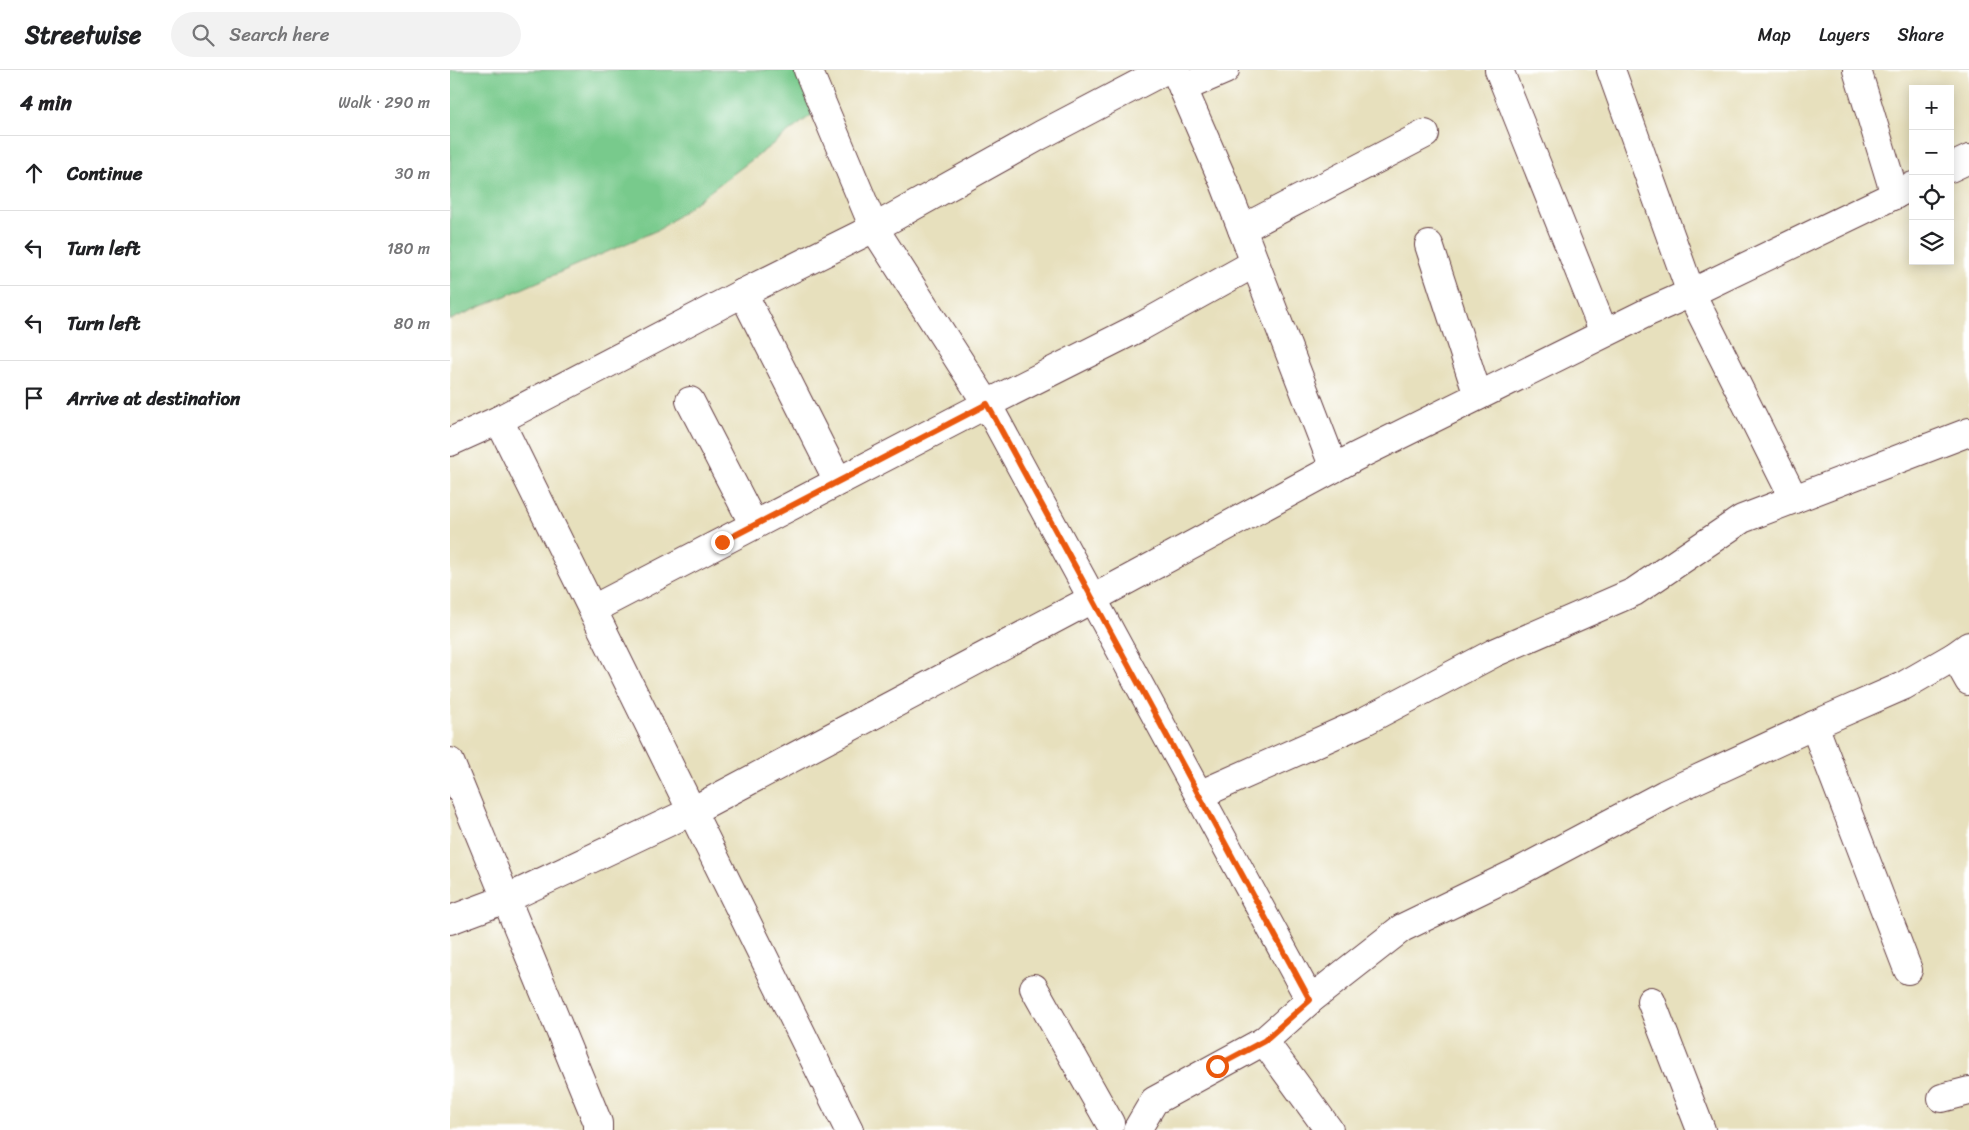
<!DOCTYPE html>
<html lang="en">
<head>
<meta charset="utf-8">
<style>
	:root { --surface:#fff; --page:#f2f2f2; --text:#202124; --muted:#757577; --line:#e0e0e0 }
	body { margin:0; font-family:Sriracha,sans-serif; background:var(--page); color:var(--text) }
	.controls { position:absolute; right:15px; top:15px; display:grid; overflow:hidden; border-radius:0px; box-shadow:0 2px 12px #0003 }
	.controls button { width:45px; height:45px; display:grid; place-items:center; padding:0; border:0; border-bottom:1px solid var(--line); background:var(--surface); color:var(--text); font:25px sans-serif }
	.stop { position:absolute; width:15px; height:15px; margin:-11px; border:4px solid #ea580c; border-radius:50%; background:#fff }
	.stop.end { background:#ea580c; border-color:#fff; box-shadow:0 1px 5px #0008 }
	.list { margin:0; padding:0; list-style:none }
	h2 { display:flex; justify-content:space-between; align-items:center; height:65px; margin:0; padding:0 20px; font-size:21px }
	h2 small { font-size:16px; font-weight:400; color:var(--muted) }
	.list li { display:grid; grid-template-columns:32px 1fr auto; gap:15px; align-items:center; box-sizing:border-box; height:75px; padding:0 20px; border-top:1px solid var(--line) }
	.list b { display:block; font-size:19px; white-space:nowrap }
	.list em { font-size:16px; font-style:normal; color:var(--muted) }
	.icon { flex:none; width:28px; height:28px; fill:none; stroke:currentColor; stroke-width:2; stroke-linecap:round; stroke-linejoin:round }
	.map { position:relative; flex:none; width:1519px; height:1060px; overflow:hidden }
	header { display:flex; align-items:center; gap:30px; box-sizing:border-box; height:70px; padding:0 25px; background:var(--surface); border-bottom:1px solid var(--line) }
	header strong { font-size:24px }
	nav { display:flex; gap:28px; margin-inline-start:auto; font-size:18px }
	.search { width:350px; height:45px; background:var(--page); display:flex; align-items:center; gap:12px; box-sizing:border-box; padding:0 18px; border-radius:28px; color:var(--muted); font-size:19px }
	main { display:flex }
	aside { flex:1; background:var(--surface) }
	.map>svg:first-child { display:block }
	.green { fill:#78ca8c; stroke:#61745c }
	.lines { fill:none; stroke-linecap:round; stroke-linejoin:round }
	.minor-casing { stroke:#623c41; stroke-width:30 }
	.minor { stroke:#fff; stroke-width:28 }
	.route { stroke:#ea580c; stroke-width:6 }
</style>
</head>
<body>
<header>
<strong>Streetwise</strong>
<div class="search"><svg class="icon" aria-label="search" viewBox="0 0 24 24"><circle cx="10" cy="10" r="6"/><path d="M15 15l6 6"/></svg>Search here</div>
<nav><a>Map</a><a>Layers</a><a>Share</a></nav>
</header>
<main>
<aside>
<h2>4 min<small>Walk · 290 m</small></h2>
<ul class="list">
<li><svg class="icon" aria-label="ahead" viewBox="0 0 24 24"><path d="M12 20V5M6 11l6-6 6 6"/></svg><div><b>Continue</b></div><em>30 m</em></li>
<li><svg class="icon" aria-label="left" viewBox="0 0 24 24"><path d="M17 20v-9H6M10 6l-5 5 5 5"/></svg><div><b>Turn left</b></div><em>180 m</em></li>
<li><svg class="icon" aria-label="left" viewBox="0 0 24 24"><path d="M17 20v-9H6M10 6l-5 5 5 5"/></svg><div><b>Turn left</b></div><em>80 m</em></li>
<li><svg class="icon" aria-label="arrive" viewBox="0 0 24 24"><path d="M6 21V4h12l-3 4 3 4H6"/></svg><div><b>Arrive at destination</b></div></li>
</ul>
</aside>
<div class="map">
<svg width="1519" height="1060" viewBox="0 0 1519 1060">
	<rect width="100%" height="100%" fill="#fff"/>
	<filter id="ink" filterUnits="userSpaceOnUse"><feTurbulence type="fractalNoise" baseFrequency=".02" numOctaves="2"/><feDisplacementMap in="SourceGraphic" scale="10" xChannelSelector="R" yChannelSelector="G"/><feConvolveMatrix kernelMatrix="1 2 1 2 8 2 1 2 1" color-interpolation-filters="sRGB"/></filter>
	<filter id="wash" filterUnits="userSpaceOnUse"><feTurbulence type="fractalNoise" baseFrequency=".0096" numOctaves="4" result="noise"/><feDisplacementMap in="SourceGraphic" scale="20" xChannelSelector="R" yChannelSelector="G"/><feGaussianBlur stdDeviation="1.12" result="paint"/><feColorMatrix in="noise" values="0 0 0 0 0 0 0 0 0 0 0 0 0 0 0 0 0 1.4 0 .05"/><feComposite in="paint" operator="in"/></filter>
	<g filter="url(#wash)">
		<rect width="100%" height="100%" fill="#e7e0bd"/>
		<polygon class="green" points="0,0 364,0 376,34 210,159 0,250"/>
	</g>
	<g filter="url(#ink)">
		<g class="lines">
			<g class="minor-casing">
				<g id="minor">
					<polyline points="358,0 424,158 537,334 860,930"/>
					<polyline points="725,0 775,115 884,398"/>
					<polyline points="1049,0 1154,263"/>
					<polyline points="1161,0 1241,223 1344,429"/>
					<polyline points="1407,0 1445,125"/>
					<polyline points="733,18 775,0"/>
					<polyline points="1500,98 1519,89"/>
					<polyline points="792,159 975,64"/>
					<polyline points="979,175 1028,326"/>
					<polyline points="293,223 388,411"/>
					<polyline points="240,331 304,455"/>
					<polyline points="0,372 49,350"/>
					<polyline points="143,539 537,334 690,257 805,193"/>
					<polyline points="1505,586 1519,611"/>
					<polyline points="1364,655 1458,900"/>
					<polyline points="0,692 148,1053 148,1060"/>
					<polyline points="749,725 913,652 1044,583 1184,522 1292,449 1519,362"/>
					<polyline points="0,850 56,829 242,741 642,529 905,387 1198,242 1241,223 1463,116"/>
					<polyline points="584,918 660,1053"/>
					<polyline points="1201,931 1251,1060"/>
					<polyline points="814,971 879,1060"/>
					<polyline points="1492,1028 1519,1021"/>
					<polyline points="399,1060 49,350 293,223 424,158 591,65 715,0"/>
					<polyline points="687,1060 704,1031 814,971 860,930 952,858 1070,801 1215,724 1373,651 1453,616 1505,586 1519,576"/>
				</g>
			</g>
			<use href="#minor" class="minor"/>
		</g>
	</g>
	<g class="lines" filter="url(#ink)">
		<polyline class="route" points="272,472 537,334 860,930 814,971 767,996"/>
	</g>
</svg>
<div class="controls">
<button>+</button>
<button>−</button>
<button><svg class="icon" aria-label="locate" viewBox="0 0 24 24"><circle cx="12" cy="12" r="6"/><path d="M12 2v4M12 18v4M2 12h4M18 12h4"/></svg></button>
<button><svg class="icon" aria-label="layers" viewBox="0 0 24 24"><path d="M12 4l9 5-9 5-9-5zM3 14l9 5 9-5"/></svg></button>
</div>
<div class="stop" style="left:767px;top:996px"></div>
<div class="stop end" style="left:272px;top:472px"></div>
</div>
</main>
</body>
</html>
